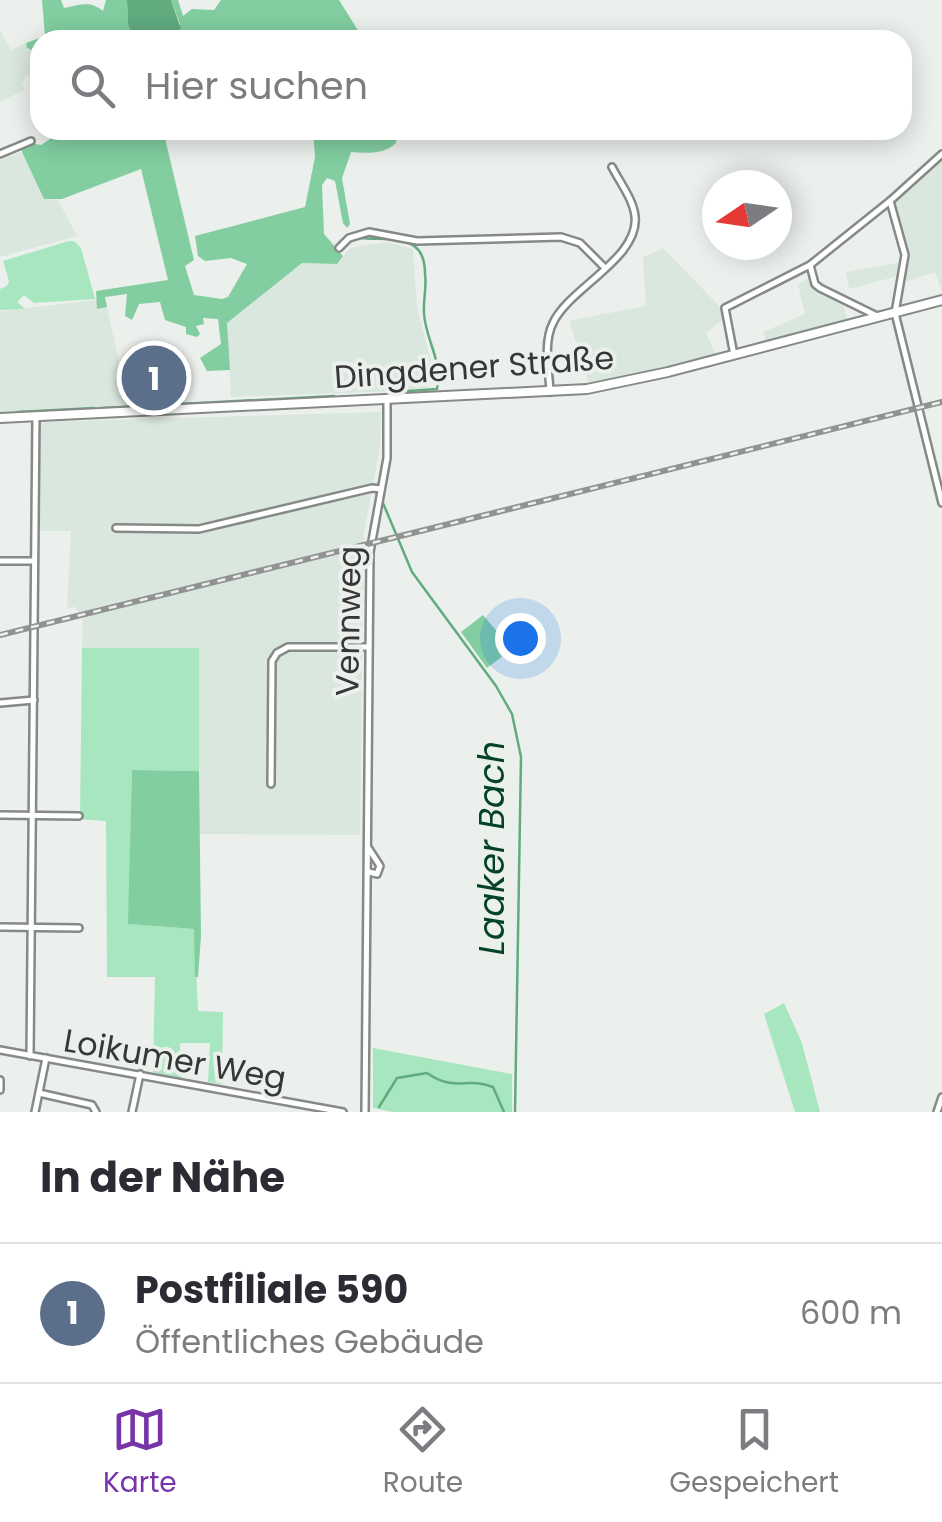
<!DOCTYPE html>
<html lang="de">
<head>
<meta charset="utf-8">
<style>
	:root { --surface:#fff; --page:#f7f7f7; --text:#2b2b33; --muted:#7c7c81; --line:#e1e1e2; --accent:#7634a8 }
	body { margin:0; font-family:Poppins,sans-serif; background:var(--page); color:var(--text) }
	.compass { position:absolute; left:702px; top:170px; width:90px; height:90px; border-radius:50%; background:var(--surface); box-shadow:0 5px 25px #0003; rotate:257deg }
	.you { position:absolute; left:520px; top:638px; width:35px; height:35px; margin:-25px; border:8px solid #fff; border-radius:50%; background:#1a73e8; box-shadow:0 0 0 15px #1a73e833 }
	.badge { display:grid; place-items:center; width:65px; height:65px; border-radius:50%; background:var(--accent); color:#fff; font-size:32px; font-weight:700 }
	.pin { position:absolute; translate:-50% -50%; border:5px solid #fff; box-shadow:0 2px 10px #0006 }
	.list { margin:0; padding:0; list-style:none }
	h2 { display:flex; justify-content:space-between; align-items:center; height:130px; margin:0; padding:0 40px; font-size:42px }
	h2 small { font-size:32px; font-weight:400; color:var(--muted) }
	.list li { display:grid; grid-template-columns:65px 1fr auto; gap:30px; align-items:center; box-sizing:border-box; height:140px; padding:0 40px; border-top:2px solid var(--line) }
	.list b { display:block; font-size:38px; white-space:nowrap }
	.list p { margin:0; font-size:32px; white-space:nowrap; color:var(--muted) }
	.list em { font-size:32px; font-style:normal; color:var(--muted) }
	.icon { flex:none; width:55px; height:55px; fill:none; stroke:currentColor; stroke-width:2; stroke-linecap:round; stroke-linejoin:round }
	.map { position:relative; flex:none; width:942px; height:1112px; overflow:hidden }
	.search { position:absolute; background:var(--surface); box-shadow:0 5px 25px #0003; left:30px; right:30px; top:30px; height:110px; display:flex; align-items:center; gap:25px; box-sizing:border-box; padding:0 35px; border-radius:30px; color:var(--muted); font-size:38px }
	.sheet { height:270px; background:var(--surface) }
	nav { display:flex; justify-content:space-around; align-items:center; box-sizing:border-box; height:140px; border-top:2px solid var(--line); background:var(--surface); font-size:28px; color:var(--muted) }
	nav a { display:grid; justify-items:center; gap:5px }
	nav .on { color:var(--accent) }
	.map>svg:first-child { display:block }
	.built { fill:#dae7de }
	.green { fill:#a8e6bf }
	.forest { fill:#82cea0 }
	.water { fill:#61ab7f }
	.lines { fill:none; stroke-linecap:round; stroke-linejoin:round }
	.stream { stroke:#61ab7f; stroke-width:2.5 }
	.street-casing { stroke:#868a87; stroke-width:10 }
	.secondary-casing { stroke:#868a87; stroke-width:12 }
	.street { stroke:#fff; stroke-width:5 }
	.secondary { stroke:#fff; stroke-width:8 }
	.rail-casing { stroke:#909391; stroke-width:6 }
	.rail { stroke:#ebf0ec; stroke-width:2.5; stroke-dasharray:8; stroke-linecap:butt }
	.labels { text-anchor:middle; dominant-baseline:central; stroke-width:8; stroke-linejoin:round; paint-order:stroke }
	.street-label { font-size:32px; fill:#363837; stroke:#ebf0ec }
	.water-label { font-size:35px; font-style:italic; fill:#054326; stroke:#ebf0ec }
</style>
</head>
<body>
<div class="map">
<svg width="942" height="1112" viewBox="0 0 942 1112">
	<rect width="100%" height="100%" fill="#ebf0ec"/>
	<g class="built">
		<polygon points="0,30 11,50 26,43 27,48 40,53 40,73 26,76 21,86 26,89 0,102"/>
		<polygon points="22,152 44,199 58,200 77,236 0,257 0,160"/>
		<polygon points="942,159 942,293 935,272 897,284 898,276 849,289 846,272 902,262 902,248 889,207"/>
		<polygon points="387,242 413,249 417,306 434,374 433,383 428,387 400,391 231,397 227,323 302,263 337,264 350,248"/>
		<polygon points="663,248 720,307 723,319 706,333 716,355 623,378 588,382 570,323 572,320 646,306 643,257"/>
		<polygon points="811,277 814,286 842,301 847,319 766,342 763,332 805,314 798,284"/>
		<polygon points="97,300 98,309 107,307 129,406 0,413 0,311"/>
		<polygon points="381,412 380,446 364,533 360,835 198,834 199,648 82,648 83,621 75,607 67,608 71,531 37,531 38,422"/>
	</g>
	<g class="green">
		<polygon points="69,241 74,241 81,248 95,299 34,303 24,295 17,302 25,309 0,310 0,289 7,286 9,281 3,261"/>
		<polygon points="82,648 199,648 199,771 132,770 129,924 194,929 198,1011 223,1012 222,1084 208,1082 210,1043 180,1043 181,1078 153,1072 155,977 107,977 106,821 80,819"/>
		<polygon points="784,1003 802,1043 820,1112 795,1112 764,1014"/>
		<polygon points="373,1048 512,1074 512,1112 393,1112 373,1108"/>
	</g>
	<g class="forest">
		<path d="M42,0H61L64,8C80,5 90,0 103,11L106,0H127L128,24L133,40H40V53L27,48L26,43L45,36Z"/>
		<polygon points="171,0 178,0 183,16 192,9 214,10 221,0 339,0 364,40 149,40 178,32 180,24"/>
		<path d="M52,130H163L194,260L185,266L194,295L222,299L228,297L247,264L231,258L205,261L198,256L195,236L305,207L315,157L313,130H397L396,143C383,155 367,153 351,152L342,178L350,224L347,228L343,223L335,181L327,178L322,185L324,234L343,256L337,264L302,263L227,323L230,370L207,371L200,358L221,344L218,319L203,318L204,324L196,326L200,334L197,337L186,334V327L165,320L160,302L139,304L132,320L125,316L127,294L105,297L107,307L97,309L96,291L168,280L141,169L62,199H44L22,152V142L41,145L50,139Z"/>
		<polygon points="483,615 512,649 487,668 461,632"/>
		<polygon points="132,770 199,771 201,936 198,977 195,977 194,929 128,924"/>
	</g>
	<polygon class="water" points="127,0 171,0 181,29 149,40 133,40 128,24"/>
	<g class="lines">
		<g class="stream">
			<path d="M361,238C377,240 400,236 414,246C423,252 425,265 425,274C427,287 423,300 424,313C425,339 443,360 437,389L408,391"/>
			<polyline points="102,408 334,396"/>
			<polyline points="18,412 94,408"/>
			<polyline points="383,503 412,572 496,686 512,714 521,757 515,1112"/>
			<path d="M379,1107L397,1078L427,1073C456,1093 465,1076 493,1087L504,1112"/>
		</g>
		<g class="street-casing">
			<g id="street">
				<polyline points="0,154 31,141"/>
				<polyline points="890,201 905,255 895,313 942,503"/>
				<polyline points="339,248 349,238 369,232 417,241 561,237 580,243 605,268"/>
				<polyline points="810,265 815,284 820,288 879,317"/>
				<polyline points="734,355 725,308 810,265 890,201 942,154"/>
				<path d="M550,392C549,370 543,343 553,323C569,288 640,258 635,216C633,199 619,181 612,167"/>
				<polyline points="116,528 199,529 372,488 381,489"/>
				<polyline points="0,561 34,561"/>
				<polyline points="0,703 34,700"/>
				<polyline points="271,784 272,661 277,653 288,647 369,647"/>
				<polyline points="0,815 79,816"/>
				<polyline points="369,849 380,866 377,874 369,872"/>
				<polyline points="0,927 79,928"/>
				<polyline points="0,1050 343,1112"/>
				<polyline points="30,1056 36,416"/>
				<polyline points="0,1080 0,1090"/>
				<polyline points="39,1093 92,1105 96,1112"/>
				<polyline points="35,1112 46,1058"/>
				<polyline points="132,1112 140,1074"/>
				<polyline points="365,1112 370,552 387,458 387,400"/>
				<polyline points="937,1112 942,1097"/>
			</g>
		</g>
		<g class="secondary-casing">
			<polyline id="secondary" points="0,418 587,389 668,372 942,300"/>
		</g>
		<use href="#street" class="street"/>
		<use href="#secondary" class="secondary"/>
		<g class="rail-casing">
			<polyline id="rail" points="0,635 942,402"/>
		</g>
		<use href="#rail" class="rail"/>
	</g>
	<g class="labels">
		<g class="street-label">
			<text transform="translate(474 367) rotate(-4)">Dingdener Straße</text>
			<text transform="translate(348 621) rotate(-89)">Vennweg</text>
			<text transform="translate(175 1059) rotate(10)">Loikumer Weg</text>
		</g>
		<g class="water-label">
			<text transform="translate(491 848) rotate(-90)">Laaker Bach</text>
		</g>
	</g>
</svg>
<svg class="compass" viewBox="-18 -18 36 36"><path d="M0-13l5 13h-10z" fill="#e53935"/><path d="M0 13l5-13h-10z" fill="#7c7c81"/></svg>
<div class="you"></div>
<div class="pin badge" style="left:154px;top:378px;background:#5c6f8a">1</div>
<div class="search"><svg class="icon" aria-label="search" viewBox="0 0 24 24"><circle cx="10" cy="10" r="6"/><path d="M15 15l6 6"/></svg>Hier suchen</div>
</div>
<section class="sheet">
<h2>In der Nähe<small></small></h2>
<ul class="list">
<li><span class="badge" style="background:#5c6f8a">1</span><div><b>Postfiliale 590</b><p>Öffentliches Gebäude</p></div><em>600 m</em></li>
</ul>
</section>
<nav>
<a class="on"><svg class="icon" aria-label="map" viewBox="0 0 24 24"><path d="M3 6l6-2 6 2 6-2v14l-6 2-6-2-6 2zM9 4v14M15 6v14"/></svg>Karte</a>
<a><svg class="icon" aria-label="directions" viewBox="0 0 24 24"><path d="M12 3l9 9-9 9-9-9zM9 14v-3h6M13 9l2 2-2 2"/></svg>Route</a>
<a><svg class="icon" aria-label="saved" viewBox="0 0 24 24"><path d="M7 4h10v16l-5-4-5 4z"/></svg>Gespeichert</a>
</nav>
</body>
</html>
